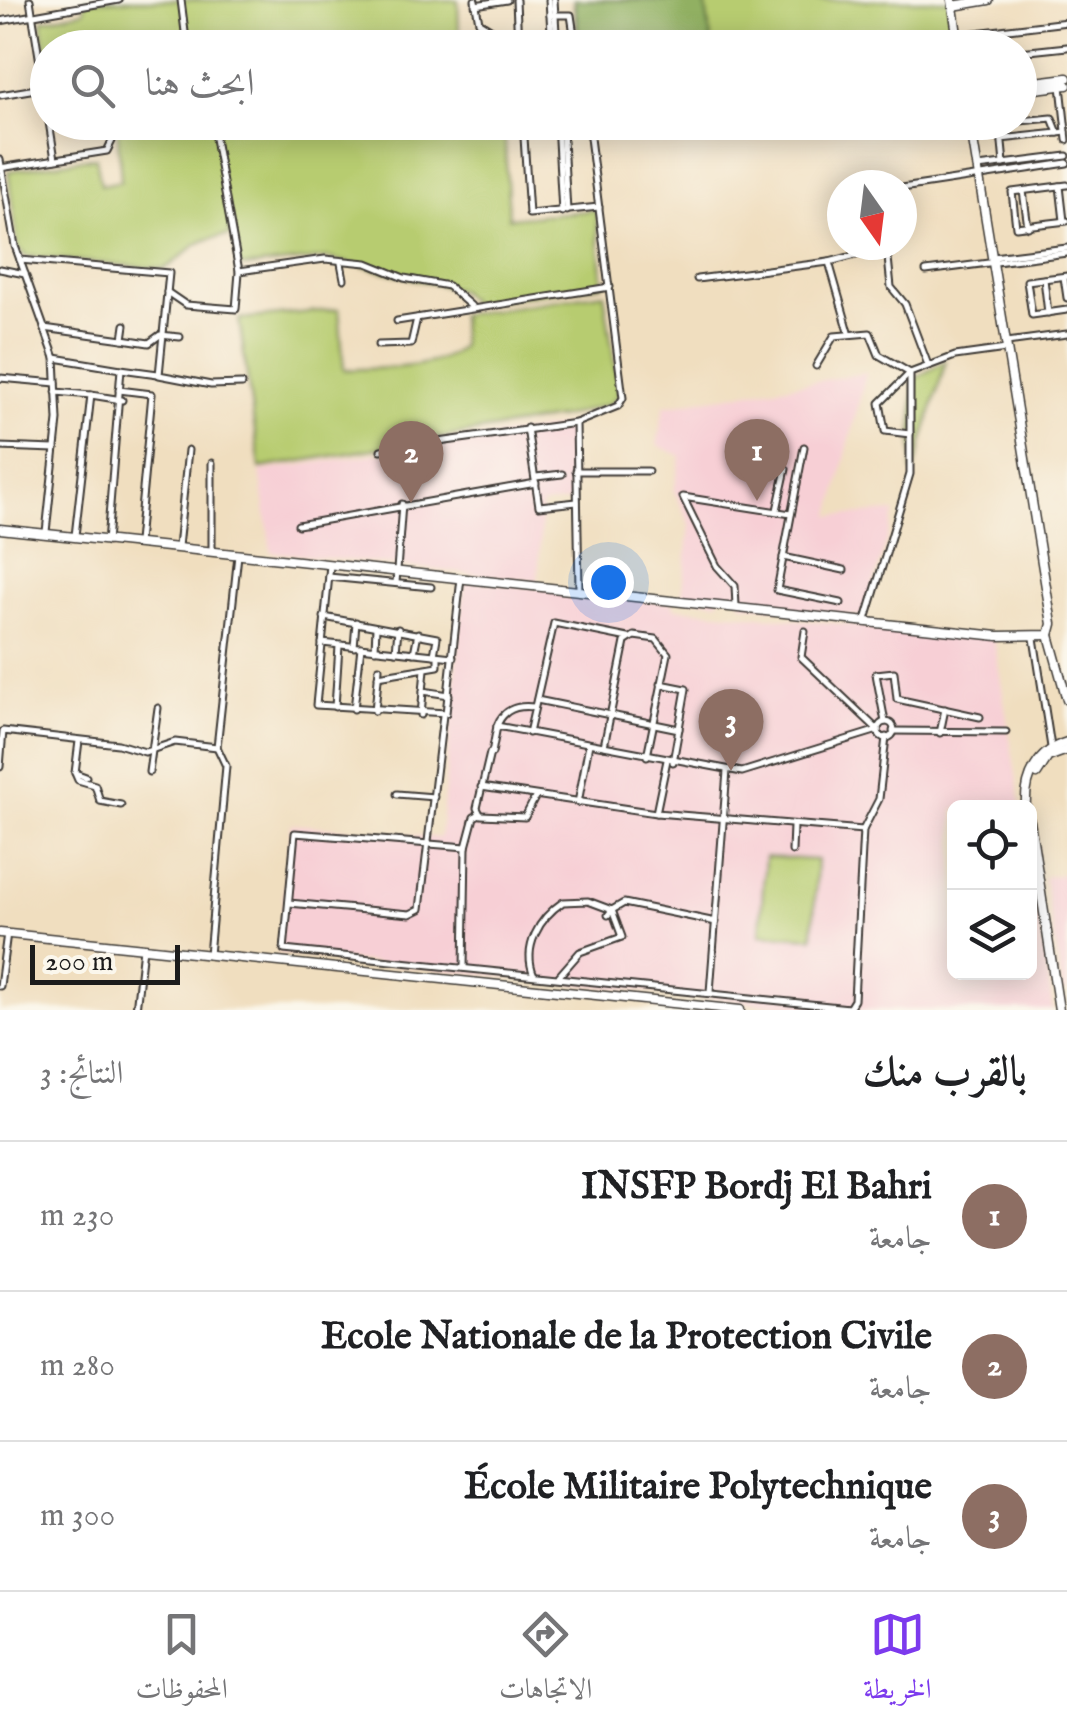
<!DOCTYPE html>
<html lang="ar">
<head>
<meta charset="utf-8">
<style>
	:root { --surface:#fff; --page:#f2f2f2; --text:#202124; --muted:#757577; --line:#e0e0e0; --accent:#7c3aed }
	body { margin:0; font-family:"IM FELL English",Amiri,serif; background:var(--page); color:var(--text); direction:rtl }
	.controls { position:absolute; right:30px; bottom:30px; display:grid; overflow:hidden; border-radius:15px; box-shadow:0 5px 25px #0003 }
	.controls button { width:90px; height:90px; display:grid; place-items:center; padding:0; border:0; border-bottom:2px solid var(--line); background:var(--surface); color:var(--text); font:50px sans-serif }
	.compass { position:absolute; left:827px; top:170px; width:90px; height:90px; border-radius:50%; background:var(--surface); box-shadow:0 5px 25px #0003; rotate:166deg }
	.scale { position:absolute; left:30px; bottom:25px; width:150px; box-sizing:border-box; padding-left:10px; border:5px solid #1c1c1c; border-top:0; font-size:28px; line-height:35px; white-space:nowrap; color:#1c1c1c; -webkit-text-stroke:8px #fbf7ec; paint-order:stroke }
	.you { position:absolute; left:608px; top:582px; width:35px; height:35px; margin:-25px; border:8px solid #fff; border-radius:50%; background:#1a73e8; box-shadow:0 0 0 15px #1a73e833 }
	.badge { display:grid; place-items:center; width:65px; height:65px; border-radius:50%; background:var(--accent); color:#fff; font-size:32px; font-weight:700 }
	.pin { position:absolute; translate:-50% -82px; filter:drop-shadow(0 2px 5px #0008) }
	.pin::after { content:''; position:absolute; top:52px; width:35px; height:30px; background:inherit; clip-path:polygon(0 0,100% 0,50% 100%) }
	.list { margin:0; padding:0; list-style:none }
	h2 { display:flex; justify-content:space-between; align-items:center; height:130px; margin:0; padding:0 40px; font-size:42px }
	h2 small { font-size:32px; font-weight:400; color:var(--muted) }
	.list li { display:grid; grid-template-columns:65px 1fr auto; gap:30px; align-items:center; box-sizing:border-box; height:150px; padding:0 40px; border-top:2px solid var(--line) }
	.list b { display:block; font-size:38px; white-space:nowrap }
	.list p { margin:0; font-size:32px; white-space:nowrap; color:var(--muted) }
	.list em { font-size:32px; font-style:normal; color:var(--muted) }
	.icon { flex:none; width:55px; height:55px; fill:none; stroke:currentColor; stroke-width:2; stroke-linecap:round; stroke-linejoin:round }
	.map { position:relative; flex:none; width:1067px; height:1010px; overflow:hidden; direction:ltr }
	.search { position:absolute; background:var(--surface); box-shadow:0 5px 25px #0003; left:30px; right:30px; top:30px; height:110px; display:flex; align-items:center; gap:25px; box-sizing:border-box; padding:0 35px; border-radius:55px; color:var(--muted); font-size:38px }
	.sheet { height:580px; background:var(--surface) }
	nav { display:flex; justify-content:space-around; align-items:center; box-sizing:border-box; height:140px; border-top:2px solid var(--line); background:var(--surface); font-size:28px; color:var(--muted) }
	nav a { display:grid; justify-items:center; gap:5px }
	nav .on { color:var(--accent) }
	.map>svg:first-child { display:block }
	.built { fill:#f7cfd5 }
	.green { fill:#b7cc70; stroke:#6a7446; stroke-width:2.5 }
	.forest { fill:#91b062; stroke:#56663f; stroke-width:2.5 }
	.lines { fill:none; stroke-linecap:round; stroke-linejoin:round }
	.minor-casing { stroke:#3c3934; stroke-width:9 }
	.major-casing { stroke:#3c3934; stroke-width:11 }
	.minor { stroke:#fff; stroke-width:5 }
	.major { stroke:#fff; stroke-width:8 }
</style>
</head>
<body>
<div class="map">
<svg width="1067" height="1010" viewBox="0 0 1067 1010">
	<rect width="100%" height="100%" fill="#fbf7ec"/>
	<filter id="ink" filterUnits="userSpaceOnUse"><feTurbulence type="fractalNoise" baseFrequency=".01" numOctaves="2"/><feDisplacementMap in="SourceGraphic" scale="20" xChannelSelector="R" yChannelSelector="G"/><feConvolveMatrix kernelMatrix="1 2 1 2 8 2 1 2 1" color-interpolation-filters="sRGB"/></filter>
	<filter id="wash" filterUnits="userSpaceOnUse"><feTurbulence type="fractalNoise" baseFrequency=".0048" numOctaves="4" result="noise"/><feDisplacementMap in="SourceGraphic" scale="40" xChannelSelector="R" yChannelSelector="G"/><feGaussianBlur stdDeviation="2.25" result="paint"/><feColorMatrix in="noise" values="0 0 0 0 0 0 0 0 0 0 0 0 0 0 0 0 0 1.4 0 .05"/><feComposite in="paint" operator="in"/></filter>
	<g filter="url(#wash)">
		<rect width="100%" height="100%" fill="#f0debf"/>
		<g class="built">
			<polygon points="866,373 831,516 895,512 864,617 741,604 741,596 720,593 718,602 682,597 690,524 674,491 681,456 657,445 664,406"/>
			<polygon points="569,425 573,501 542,505 538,581 271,552 260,471"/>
			<polygon points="465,580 673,603 674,608 994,638 1021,807 954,808 954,972 1030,972 1030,862 1053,1010 823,1010 278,953 291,824 440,838"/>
			<polygon points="1067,874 1067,992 1063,991 1044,877"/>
		</g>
		<g class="green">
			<polygon points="86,0 458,0 459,33 488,47 48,48 47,74 42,20 84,11"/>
			<polygon points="573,0 950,0 956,47 579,47"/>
			<path d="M117,123H504L509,218L596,210L603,285L472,304L459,290L328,258L243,267L237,264L232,220L229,236C193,237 189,255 164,269L25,256L18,248L8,171L96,157L101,185L121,181Z"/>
			<path d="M604,293L619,394L609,404L563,417L260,468L239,319L339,309L344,370C380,367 432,372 461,347L460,315Z"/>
			<polygon points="946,361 914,471 912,471 914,379"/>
			<polygon points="765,857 817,860 813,937 760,934"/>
		</g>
		<polygon class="forest" points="574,0 705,0 712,47 581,47"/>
	</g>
	<g filter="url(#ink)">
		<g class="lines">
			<g class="minor-casing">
				<g id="minor">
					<polyline points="30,0 48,113"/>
					<polyline points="181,0 187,48"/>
					<polyline points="475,0 479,22 518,46"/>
					<polyline points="516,0 518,45"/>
					<polyline points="549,0 552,48"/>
					<polyline points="554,0 557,48"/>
					<polyline points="475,5 507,0"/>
					<polyline points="550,15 571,15 576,48"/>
					<polyline points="0,21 119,0"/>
					<polyline points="966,48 967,34 1067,22"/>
					<polyline points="1020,52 1067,47"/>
					<polyline points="1061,86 1067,140"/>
					<polyline points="0,95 48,87"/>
					<polyline points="1020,121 1052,118 1058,133 1066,132"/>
					<polyline points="49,122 55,159"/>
					<polyline points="212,122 239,271 325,259 367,263 404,278 448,286 471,306"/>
					<polyline points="523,122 529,214 599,207"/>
					<polyline points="557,122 562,212"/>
					<polyline points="562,122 567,211"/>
					<polyline points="1000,122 1004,164"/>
					<polyline points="508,126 533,122"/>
					<polyline points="1001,139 1058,133"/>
					<polyline points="0,160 15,246 55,358 58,420 46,532"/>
					<polyline points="978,167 1067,156"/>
					<polyline points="0,168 107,151 112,141 111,122"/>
					<polyline points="1067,185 1012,192 1016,227 1067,221"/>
					<polyline points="1060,186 1064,221"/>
					<polyline points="902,188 1067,163"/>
					<polyline points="1023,191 1028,227"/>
					<polyline points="887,248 891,287 905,304 928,365"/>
					<polyline points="993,257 1067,248"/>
					<polyline points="20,260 169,273 159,375 211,385 242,384"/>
					<polyline points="341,263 344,279"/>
					<polyline points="0,269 25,274"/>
					<polyline points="926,271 1067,253"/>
					<polyline points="1067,276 1027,281 1032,315 1067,310"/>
					<polyline points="1064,277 1067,298"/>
					<polyline points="697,279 829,262"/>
					<polyline points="1044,279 1048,313"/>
					<polyline points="167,292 186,305 236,309 239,272"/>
					<polyline points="397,321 610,287"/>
					<polyline points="44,328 123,339 125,325"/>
					<polyline points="849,332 829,262 887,247"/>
					<polyline points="123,339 149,343 160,335 180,337"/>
					<polyline points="1007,342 1067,334"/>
					<polyline points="378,345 411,344 417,318"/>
					<polyline points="55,358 121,369 107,542"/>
					<polyline points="816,366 834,336 870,333 879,355 910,373 880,403 885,431 910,434"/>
					<polyline points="121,369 158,374"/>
					<polyline points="0,378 56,383"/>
					<polyline points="119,390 152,394 138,542"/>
					<polyline points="56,392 91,395"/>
					<polyline points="527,428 539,506 577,502"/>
					<polyline points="0,447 55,449"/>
					<polyline points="804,447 777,590 841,603"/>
					<polyline points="381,450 576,423"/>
					<polyline points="212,463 212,552"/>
					<polyline points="576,471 648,471"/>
					<polyline points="536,477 562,474"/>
					<polyline points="777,510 786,469"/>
					<polyline points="298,525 536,483"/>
					<polyline points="75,536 91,395 122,400"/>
					<polyline points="178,547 188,450"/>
					<polyline points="783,557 844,570"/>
					<polyline points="330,565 316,705 446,713 461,578"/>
					<polyline points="329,577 431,587"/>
					<polyline points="396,583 402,504"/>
					<polyline points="579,590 576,423 618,406 623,398 588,122"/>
					<polyline points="736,606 735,586 717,566 683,497 791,514"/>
					<polyline points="324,617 437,638 434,655"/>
					<polyline points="866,620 910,474 910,373 955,356 1006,349"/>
					<polyline points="805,631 801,657 878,730"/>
					<polyline points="1034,638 1051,747"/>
					<polyline points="322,643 453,657"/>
					<polyline points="354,647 356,622"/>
					<polyline points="375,649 376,627"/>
					<polyline points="396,651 398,629"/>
					<polyline points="414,653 418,633"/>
					<polyline points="378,676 438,666 438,656"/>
					<polyline points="661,684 686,689 673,762"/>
					<polyline points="423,691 449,695"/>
					<polyline points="537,700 679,729"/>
					<polyline points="335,707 339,646"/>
					<polyline points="354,709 361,647"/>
					<polyline points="375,711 379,668"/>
					<polyline points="421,715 425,669"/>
					<polyline points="885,722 876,674 894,672 897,699 980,717"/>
					<circle cx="886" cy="730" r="8"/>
					<path d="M497,726C503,709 518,705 534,707"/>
					<polyline points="893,731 1006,732"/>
					<polyline points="529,733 554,623 628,638"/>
					<polyline points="940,733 945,709"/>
					<polyline points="79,741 75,773 86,777"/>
					<polyline points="604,746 625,642 634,636 656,639 668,654 647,756"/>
					<polyline points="490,753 477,808 480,814 474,817 466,847 295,833 284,950 849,1008 854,1000 863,830"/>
					<polyline points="492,753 497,726 742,772 878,730"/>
					<polyline points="0,767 3,731 118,744 145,752 175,742 217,747"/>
					<polyline points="149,772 158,708"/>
					<polyline points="75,773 78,780 95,785 100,801 121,805"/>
					<polyline points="481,787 656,813 863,830 879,799 886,737"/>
					<polyline points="397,794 434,797"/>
					<polyline points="578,803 589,744"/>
					<polyline points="656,813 667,760"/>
					<polyline points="481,815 525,817 536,796"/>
					<polyline points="792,851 793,826"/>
					<polyline points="289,903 410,914 420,909 443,715"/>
					<polyline points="209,955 226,766 217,747 238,555"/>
					<polyline points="464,968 466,847"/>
					<path d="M534,975C522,948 539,918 563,902L588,901L612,910L624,903L716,922"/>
					<polyline points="559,976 580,952 622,937 612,910 608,915"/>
					<polyline points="0,986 7,933"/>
					<polyline points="710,992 727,771"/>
					<polyline points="136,1010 143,948"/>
				</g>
			</g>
			<g class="major-casing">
				<g id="major">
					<polyline points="952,0 959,48"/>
					<polyline points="953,6 989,0"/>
					<polyline points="1020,84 1067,78"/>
					<polyline points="1020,91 1067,85"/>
					<polyline points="0,529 998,636 1049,635 1052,624 970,122"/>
					<polyline points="1049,635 1067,700"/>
					<polyline points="1037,774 1048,757 1067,750"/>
					<path d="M1026,808C1024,777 1038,751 1067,742"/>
					<polyline points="1030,821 1059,1010"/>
					<polyline points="0,933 740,1010"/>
				</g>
			</g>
			<use href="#minor" class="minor"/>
			<use href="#major" class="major"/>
		</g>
	</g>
</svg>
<div class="controls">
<button><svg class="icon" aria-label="locate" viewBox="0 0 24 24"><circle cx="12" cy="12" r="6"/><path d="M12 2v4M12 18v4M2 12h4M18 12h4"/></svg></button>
<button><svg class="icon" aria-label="layers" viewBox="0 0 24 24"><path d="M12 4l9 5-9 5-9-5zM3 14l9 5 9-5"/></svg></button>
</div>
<svg class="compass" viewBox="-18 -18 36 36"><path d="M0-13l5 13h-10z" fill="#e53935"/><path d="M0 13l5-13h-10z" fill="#757577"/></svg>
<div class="scale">200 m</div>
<div class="you"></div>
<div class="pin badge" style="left:757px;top:501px;background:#8d6e63">1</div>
<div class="pin badge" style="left:411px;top:503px;background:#8d6e63">2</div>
<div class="pin badge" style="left:731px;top:771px;background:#8d6e63">3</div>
<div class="search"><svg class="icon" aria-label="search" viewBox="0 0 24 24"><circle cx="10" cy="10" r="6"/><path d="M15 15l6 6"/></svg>ابحث هنا</div>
</div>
<section class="sheet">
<h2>بالقرب منك<small>النتائج: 3</small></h2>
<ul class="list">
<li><span class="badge" style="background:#8d6e63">1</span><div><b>INSFP Bordj El Bahri</b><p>جامعة</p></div><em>230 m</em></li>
<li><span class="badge" style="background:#8d6e63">2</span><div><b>Ecole Nationale de la Protection Civile</b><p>جامعة</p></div><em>280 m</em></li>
<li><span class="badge" style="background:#8d6e63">3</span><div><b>École Militaire Polytechnique</b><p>جامعة</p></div><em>300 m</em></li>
</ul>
</section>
<nav>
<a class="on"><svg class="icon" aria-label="map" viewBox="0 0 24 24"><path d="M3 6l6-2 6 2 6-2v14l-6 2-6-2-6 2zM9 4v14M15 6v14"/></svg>الخريطة</a>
<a><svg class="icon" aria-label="directions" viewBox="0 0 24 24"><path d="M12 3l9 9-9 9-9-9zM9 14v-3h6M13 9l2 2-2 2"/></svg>الاتجاهات</a>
<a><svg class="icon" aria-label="saved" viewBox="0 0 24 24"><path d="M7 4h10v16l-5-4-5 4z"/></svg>المحفوظات</a>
</nav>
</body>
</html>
